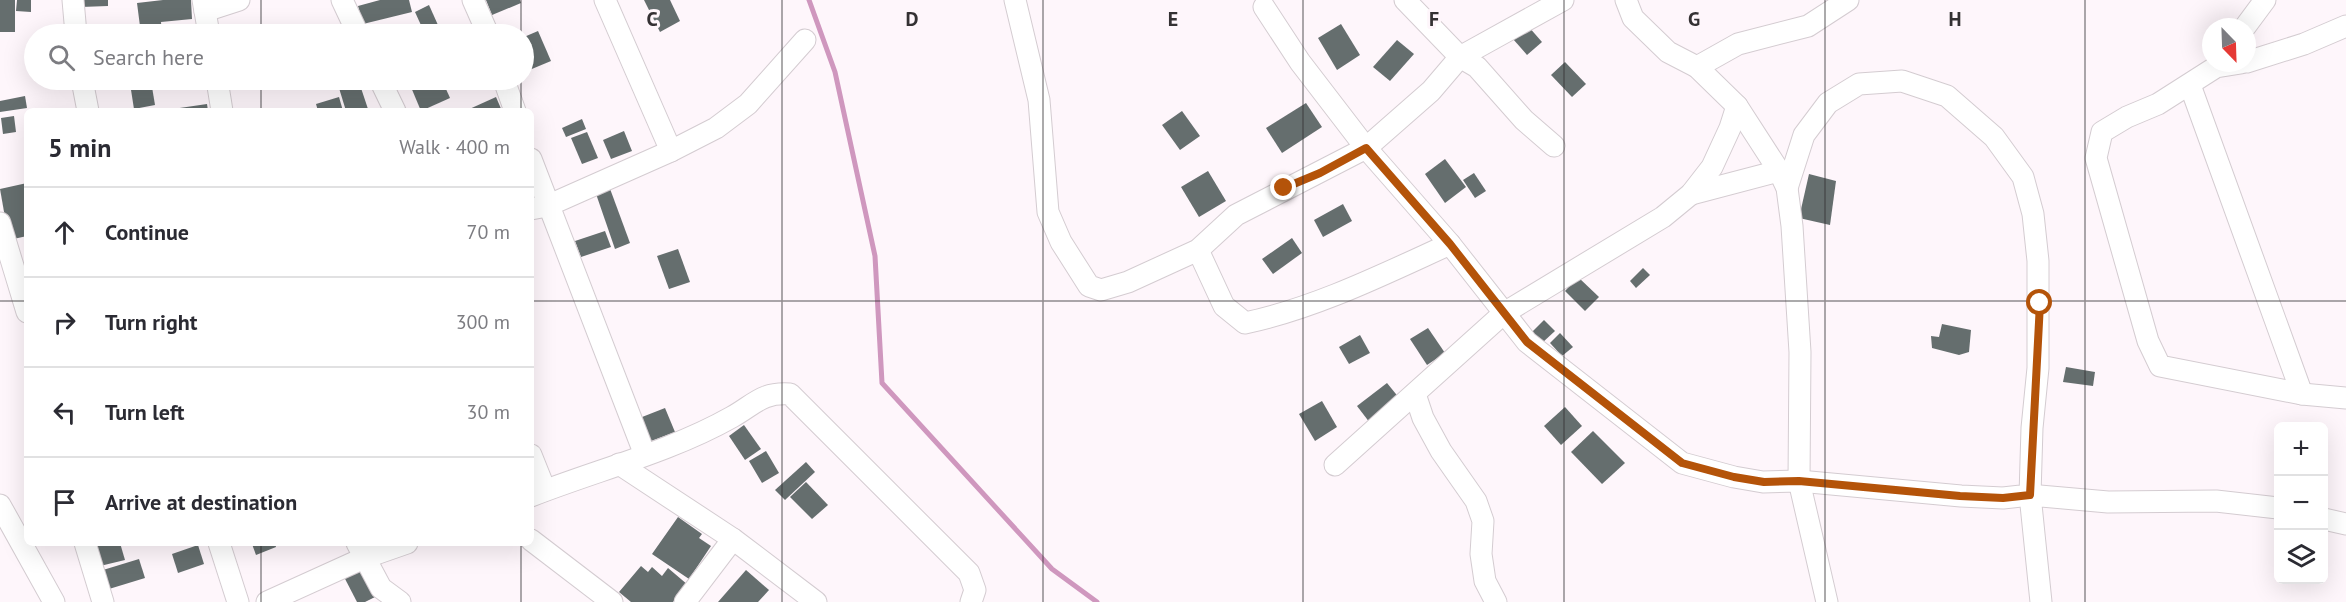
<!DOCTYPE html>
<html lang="en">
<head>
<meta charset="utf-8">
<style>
	:root { --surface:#fff; --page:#f7f7f7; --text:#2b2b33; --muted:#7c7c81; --line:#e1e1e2 }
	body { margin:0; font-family:"PT Sans",sans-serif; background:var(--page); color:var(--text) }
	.controls { position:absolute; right:18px; bottom:18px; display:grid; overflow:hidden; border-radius:9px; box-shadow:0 6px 24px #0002 }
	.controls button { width:54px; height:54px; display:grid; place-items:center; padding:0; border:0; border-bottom:2px solid var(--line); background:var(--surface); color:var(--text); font:30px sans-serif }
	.compass { position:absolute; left:2202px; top:18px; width:54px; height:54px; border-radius:50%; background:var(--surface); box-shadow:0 6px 24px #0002; rotate:157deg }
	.stop { position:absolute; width:18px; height:18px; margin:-14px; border:4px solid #b45309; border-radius:50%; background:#fff }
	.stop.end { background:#b45309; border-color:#fff; box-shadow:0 2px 6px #0008 }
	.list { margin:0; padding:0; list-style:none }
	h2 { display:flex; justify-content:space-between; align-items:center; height:78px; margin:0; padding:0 24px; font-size:26px }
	h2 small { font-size:20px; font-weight:400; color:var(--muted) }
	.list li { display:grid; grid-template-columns:39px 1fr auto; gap:18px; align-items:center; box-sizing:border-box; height:90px; padding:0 24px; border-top:2px solid var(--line) }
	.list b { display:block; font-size:22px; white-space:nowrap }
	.list em { font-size:20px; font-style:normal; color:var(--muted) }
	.icon { flex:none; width:33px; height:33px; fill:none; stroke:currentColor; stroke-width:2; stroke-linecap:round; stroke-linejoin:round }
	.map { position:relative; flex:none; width:2346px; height:602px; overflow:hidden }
	.search { position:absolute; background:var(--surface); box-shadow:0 6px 24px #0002; left:24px; top:24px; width:510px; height:66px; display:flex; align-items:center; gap:15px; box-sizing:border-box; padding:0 21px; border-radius:33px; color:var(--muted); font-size:22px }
	.panel { position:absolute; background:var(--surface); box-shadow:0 6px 24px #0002; left:24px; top:108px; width:510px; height:438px; border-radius:9px }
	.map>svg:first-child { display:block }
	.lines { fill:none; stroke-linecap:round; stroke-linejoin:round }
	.stream { stroke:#cf97be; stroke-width:5 }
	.building { fill:#656e6e }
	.street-casing { stroke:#d4ccd1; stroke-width:23 }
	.street { stroke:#fff; stroke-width:21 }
	.route { stroke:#b45309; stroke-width:8 }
	.grid { fill:none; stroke:#343133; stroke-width:1.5; stroke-opacity:0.55 }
	.grid-label { font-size:20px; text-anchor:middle; font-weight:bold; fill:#343133; stroke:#fef6fb; stroke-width:6; stroke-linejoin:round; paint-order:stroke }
</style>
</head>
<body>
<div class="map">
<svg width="2346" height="602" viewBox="0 0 2346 602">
	<rect width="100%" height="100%" fill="#fef6fb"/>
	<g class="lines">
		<polyline class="stream" points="809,0 835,72 875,256 882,383 1052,569 1097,602"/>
	</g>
	<g class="building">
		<rect x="0" y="0" width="15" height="32"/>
		<polygon points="17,0 31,0 31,12 16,11"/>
		<polygon points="81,0 108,0 108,6 81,7"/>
		<polygon points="163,0 191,0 192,19 161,22 162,34 141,34 137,3"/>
		<polygon points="380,0 409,0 412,12 363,24 358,6"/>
		<polygon points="486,0 520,0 521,3 492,15"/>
		<polygon points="644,0 670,0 680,21 660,32"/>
		<polygon points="429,5 442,34 425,34 415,12"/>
		<polygon points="1341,24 1360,55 1337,70 1318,38"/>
		<polygon points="1528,26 1542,42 1527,55 1513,39"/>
		<polygon points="538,31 551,61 527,71 524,62 524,37"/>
		<polygon points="1397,40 1414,54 1390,81 1373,67"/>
		<polygon points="1565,62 1586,84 1572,97 1551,75"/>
		<polygon points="408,80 442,80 450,98 421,111"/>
		<polygon points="359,82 368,109 346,111 339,88"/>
		<polygon points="152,87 155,105 134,109 131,90"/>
		<polygon points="25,96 27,108 0,112 0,101"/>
		<polygon points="339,97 343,111 318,111 316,104"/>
		<polygon points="496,97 502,111 465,111"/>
		<polygon points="1306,103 1322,127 1282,153 1266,128"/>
		<polygon points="207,104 208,111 166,111 166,110"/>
		<polygon points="1182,111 1200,136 1180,150 1162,125"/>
		<polygon points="14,116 16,132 3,134 1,118"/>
		<polygon points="582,119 586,129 566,137 562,128"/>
		<polygon points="624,131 632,151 611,159 603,140"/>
		<polygon points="587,132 598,158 582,164 571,138"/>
		<polygon points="1445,159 1466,187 1445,203 1425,174"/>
		<polygon points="1208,171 1226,201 1199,217 1181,187"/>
		<polygon points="1474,173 1486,191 1475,198 1463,180"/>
		<polygon points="1809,174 1836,181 1830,225 1799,218"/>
		<polygon points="27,183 27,236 9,240 0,189"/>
		<polygon points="609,186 630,243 615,249 595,191"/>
		<polygon points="1343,204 1352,221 1323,237 1314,220"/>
		<polygon points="605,231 611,247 581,257 575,241"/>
		<polygon points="1292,238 1302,253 1273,274 1262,259"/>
		<polygon points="678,249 690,282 669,289 657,256"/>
		<polygon points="1643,268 1650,275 1636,288 1630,281"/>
		<polygon points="1578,277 1599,297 1585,311 1565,291"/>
		<polygon points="1544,320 1555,331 1542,343 1531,333"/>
		<polygon points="1942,324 1971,330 1969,352 1959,355 1932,348 1931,336 1939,337"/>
		<polygon points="1428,328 1445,353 1427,365 1410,339"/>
		<polygon points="1560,333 1573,347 1562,356 1550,343"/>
		<polygon points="1360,335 1370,353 1349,364 1339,347"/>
		<polygon points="2066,367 2095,372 2093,386 2063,382"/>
		<polygon points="1387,383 1400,399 1370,423 1357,406"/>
		<polygon points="1322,401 1337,427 1315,441 1299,414"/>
		<polygon points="1565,407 1582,426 1561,445 1544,426"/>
		<polygon points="665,408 675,432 646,443 637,419"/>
		<polygon points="744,425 761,449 745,460 729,436"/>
		<polygon points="1593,431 1625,463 1602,484 1571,452"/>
		<polygon points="766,451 779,473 762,483 749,461"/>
		<polygon points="806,462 815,472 785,500 775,490"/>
		<polygon points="806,482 828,505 812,519 790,497"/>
		<polygon points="678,517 702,534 699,538 711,546 689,579 652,554"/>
		<polygon points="94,543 120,543 125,560 100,566"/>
		<polygon points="256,543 275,543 276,547 256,555 252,544"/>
		<polygon points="198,545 204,564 178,573 172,554"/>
		<polygon points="139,559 145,578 109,589 103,570"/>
		<polygon points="357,565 375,597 365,602 357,602 342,573"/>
		<polygon points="641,566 648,572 652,567 662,576 668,568 688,585 673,602 631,602 619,592"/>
		<polygon points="746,570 769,590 758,602 718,602"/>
	</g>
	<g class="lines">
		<g class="street-casing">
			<g id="street">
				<polyline points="73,0 76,34"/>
				<polyline points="203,0 209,34"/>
				<polyline points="342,0 358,34"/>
				<polyline points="473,0 488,34"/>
				<polyline points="605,0 671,151"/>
				<polyline points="1015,0 1039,100 1048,212 1061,242 1089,286 1101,290 1128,282 1198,250 1236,215 1366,148 1431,91 1460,57 1563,0"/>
				<polyline points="1405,0 1460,57 1477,67 1524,120 1554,146"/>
				<polyline points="1626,0 1633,18 1668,52 1697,67 1737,106 1779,171 1787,188 1792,226 1800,352 1799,481 1827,602"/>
				<polyline points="1264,7 1300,62 1366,148 1450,244 1527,342 1682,463 1734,477 1763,482 1799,481 1961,496 2003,498 2030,495 2032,428 2038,368 2038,261 2033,214 2023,177 1994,137 1947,96 1902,81 1859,84 1828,103 1804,135 1787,188"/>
				<polyline points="205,11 239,0"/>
				<polyline points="2245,27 2265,0"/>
				<polyline points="2247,62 2304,44 2346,26"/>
				<polyline points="2241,63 2216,67 2158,104 2127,117 2102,132 2096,158 2148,341 2160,366 2302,394 2346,398"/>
				<polyline points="1697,67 1738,44 1808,26 1848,0"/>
				<polyline points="82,80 88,111"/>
				<polyline points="217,80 222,111"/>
				<polyline points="380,80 395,111"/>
				<polyline points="504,80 515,111"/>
				<polyline points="2190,85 2302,394"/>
				<polyline points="531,159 645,455"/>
				<polyline points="1691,194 1779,171"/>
				<polyline points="531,209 547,206 671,151 716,128 748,104 805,40"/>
				<polyline points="0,223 27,312"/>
				<path d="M1198,250L1224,306L1245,323C1316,308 1384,274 1450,244"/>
				<polyline points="1415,394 1423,418 1441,451 1476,501 1483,521 1481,554 1485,581 1496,602"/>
				<polyline points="531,455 545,490"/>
				<polyline points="619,464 733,539 816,602"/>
				<polyline points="1335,465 1504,313 1663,217 1691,194 1712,167 1730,128 1737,106"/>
				<path d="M531,496C597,470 670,452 732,417C755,404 762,392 790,394L969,573L975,590L971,602"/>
				<polyline points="0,505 54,602"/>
				<polyline points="2324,519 2346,524"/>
				<polyline points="531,540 612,602"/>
				<polyline points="85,543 103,602"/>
				<polyline points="219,543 238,602"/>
				<polyline points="357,543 381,588 400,602"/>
				<polyline points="267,602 364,558 407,543"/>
				<polyline points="685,602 733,539"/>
				<polyline points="2041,602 2030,495 2108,502 2216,501 2278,508"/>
			</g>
		</g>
		<use href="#street" class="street"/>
	</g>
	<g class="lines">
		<polyline class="route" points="1284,188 1320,173 1366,148 1450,244 1527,342 1682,463 1734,477 1764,482 1799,481 1960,496 2003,498 2030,495 2040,303"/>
	</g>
	<path class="grid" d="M261,0V34M521,0V34M782,0V602M1043,0V602M1303,0V602M1564,0V602M1825,0V602M2085,0V602M261,80V111M521,80V111M0,301H27M531,301H2346M261,543V602M521,543V602"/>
	<g class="grid-label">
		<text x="652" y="26">C</text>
		<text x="912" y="26">D</text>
		<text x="1173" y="26">E</text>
		<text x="1434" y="26">F</text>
		<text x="1694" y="26">G</text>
		<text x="1955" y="26">H</text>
	</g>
</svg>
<div class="controls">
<button>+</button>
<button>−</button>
<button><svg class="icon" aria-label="layers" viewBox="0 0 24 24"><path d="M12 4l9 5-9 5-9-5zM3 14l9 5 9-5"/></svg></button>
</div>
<svg class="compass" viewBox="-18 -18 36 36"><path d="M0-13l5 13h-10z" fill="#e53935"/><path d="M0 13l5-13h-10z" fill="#7c7c81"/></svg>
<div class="stop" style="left:2040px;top:303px"></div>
<div class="stop end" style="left:1284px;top:188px"></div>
<div class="search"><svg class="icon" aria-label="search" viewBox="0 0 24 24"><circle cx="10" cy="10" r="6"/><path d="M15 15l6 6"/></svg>Search here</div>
<section class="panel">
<h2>5 min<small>Walk · 400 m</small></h2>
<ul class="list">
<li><svg class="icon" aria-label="ahead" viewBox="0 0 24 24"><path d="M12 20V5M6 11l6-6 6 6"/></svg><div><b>Continue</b></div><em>70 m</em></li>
<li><svg class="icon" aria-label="right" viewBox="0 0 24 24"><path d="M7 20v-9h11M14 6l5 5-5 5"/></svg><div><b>Turn right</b></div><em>300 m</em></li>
<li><svg class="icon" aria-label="left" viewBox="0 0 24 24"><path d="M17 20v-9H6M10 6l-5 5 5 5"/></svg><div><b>Turn left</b></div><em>30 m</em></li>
<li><svg class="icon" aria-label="arrive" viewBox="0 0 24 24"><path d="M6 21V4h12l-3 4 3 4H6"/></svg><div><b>Arrive at destination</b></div></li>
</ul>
</section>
</div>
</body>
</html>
